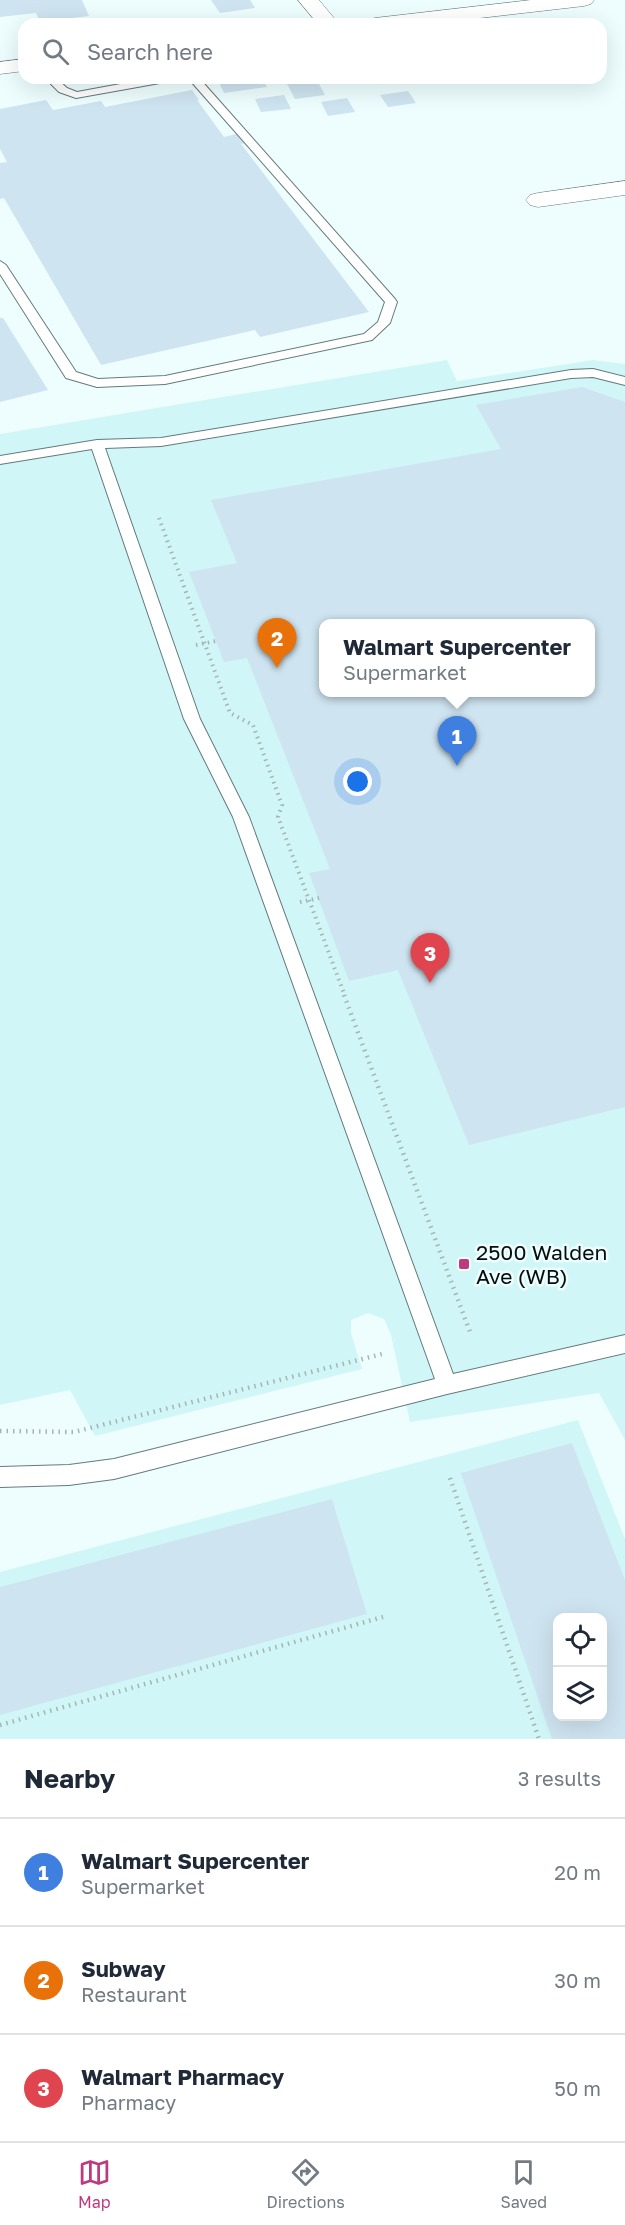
<!DOCTYPE html>
<html lang="en">
<head>
<meta charset="utf-8">
<style>
	:root { --surface:#fff; --page:#f6f6f7; --text:#1f2937; --muted:#747a83; --line:#e0e1e3; --accent:#be3a80 }
	body { margin:0; font-family:"Golos Text",sans-serif; background:var(--page); color:var(--text) }
	.controls { position:absolute; right:18px; bottom:18px; display:grid; overflow:hidden; border-radius:12px; box-shadow:0 6px 24px #0002 }
	.controls button { width:54px; height:54px; display:grid; place-items:center; padding:0; border:0; border-bottom:2px solid var(--line); background:var(--surface); color:var(--text); font:30px sans-serif }
	.you { position:absolute; left:358px; top:782px; width:21px; height:21px; margin:-15px; border:4px solid #fff; border-radius:50%; background:#1a73e8; box-shadow:0 0 0 9px #1a73e833 }
	.badge { display:grid; place-items:center; width:39px; height:39px; border-radius:50%; background:var(--accent); color:#fff; font-size:20px; font-weight:700 }
	.pin { position:absolute; translate:-50% -50px; filter:drop-shadow(0 2px 3px #0008) }
	.pin::after { content:''; position:absolute; top:32px; width:21px; height:18px; background:inherit; clip-path:polygon(0 0,100% 0,50% 100%) }
	.popup { position:absolute; left:319px; top:619px; width:276px; height:78px; box-sizing:border-box; display:grid; place-content:center; border-radius:12px; background:var(--surface); filter:drop-shadow(0 2px 4px #0005); font-size:20px; white-space:nowrap; color:var(--muted) }
	.popup b { font-size:22px; color:var(--text) }
	.popup::after { content:''; position:absolute; left:50%; top:100%; margin-left:-12px; border:12px solid transparent; border-top-color:var(--surface) }
	.list { margin:0; padding:0; list-style:none }
	h2 { display:flex; justify-content:space-between; align-items:center; height:78px; margin:0; padding:0 24px; font-size:26px }
	h2 small { font-size:20px; font-weight:400; color:var(--muted) }
	.list li { display:grid; grid-template-columns:39px 1fr auto; gap:18px; align-items:center; box-sizing:border-box; height:108px; padding:0 24px; border-top:2px solid var(--line) }
	.list b { display:block; font-size:22px; white-space:nowrap }
	.list p { margin:0; font-size:20px; white-space:nowrap; color:var(--muted) }
	.list em { font-size:20px; font-style:normal; color:var(--muted) }
	.icon { flex:none; width:33px; height:33px; fill:none; stroke:currentColor; stroke-width:2; stroke-linecap:round; stroke-linejoin:round }
	.map { position:relative; flex:none; width:625px; height:1739px; overflow:hidden }
	.search { position:absolute; background:var(--surface); box-shadow:0 6px 24px #0002; left:18px; right:18px; top:18px; height:66px; display:flex; align-items:center; gap:15px; box-sizing:border-box; padding:0 21px; border-radius:18px; color:var(--muted); font-size:22px }
	.sheet { height:402px; background:var(--surface) }
	nav { display:flex; justify-content:space-around; align-items:center; box-sizing:border-box; height:84px; border-top:2px solid var(--line); background:var(--surface); font-size:16px; color:var(--muted) }
	nav a { display:grid; justify-items:center; gap:3px }
	nav .on { color:var(--accent) }
	.map>svg:first-child { display:block }
	.built { fill:#d0f6f7; fill-rule:evenodd }
	.building { fill:#cee4f0; fill-rule:evenodd }
	.lines { fill:none; stroke-linecap:round; stroke-linejoin:round }
	.service-casing { stroke:#627b7c; stroke-width:2 }
	.minor-casing { stroke:#627b7c; stroke-width:1 }
	.tertiary-casing { stroke:#627b7c; stroke-width:1 }
	.path-far1 { stroke:#a6b4b5; stroke-width:4; stroke-dasharray:1.5 4.5; stroke-linecap:butt }
	.path { stroke:#a6b4b5; stroke-width:4.5; stroke-dasharray:1.5 5; stroke-linecap:butt }
	.service { fill:#fff; fill-rule:evenodd }
	.minor { fill:#fff; fill-rule:evenodd }
	.tertiary { fill:#fff; fill-rule:evenodd }
	.poi-dot { fill:#be3a80; stroke:#eefeff; stroke-width:2 }
	.labels { text-anchor:middle; dominant-baseline:central; stroke-width:5; stroke-linejoin:round; paint-order:stroke }
	.poi-label { font-size:21px; fill:#050d0e; stroke:#eefeff; text-anchor:start }
</style>
</head>
<body>
<div class="map">
<svg width="625" height="1739" viewBox="0 0 625 1739">
	<rect width="100%" height="100%" fill="#eefeff"/>
	<g class="built">
		<path d="M447,360L457,381L593,360L625,364V1440L599,1393L410,1422L391,1335L384,1319L368,1313L351,1320V1333L362,1369L95,1436L70,1390L0,1405V434ZM324,624H590V692H324Z"/>
		<path d="M578,1420L625,1539V1739H0V1572ZM558,1618H602V1716H558Z"/>
	</g>
	<g class="building">
		<polygon points="0,0 82,0 89,16 40,22 36,13 0,17"/>
		<polygon points="211,0 250,0 255,8 220,13"/>
		<polygon points="217,78 262,78 267,87 224,93"/>
		<polygon points="284,78 324,78 326,81 318,82 325,95 295,99"/>
		<polygon points="192,90 199,100 197,100 224,137 240,133 247,143 241,144 369,312 260,337 255,330 101,365 4,198 0,199 0,163 7,162 0,149 0,109 46,100 53,110 101,101 105,107"/>
		<polygon points="408,91 416,103 388,107 380,95"/>
		<polygon points="284,95 291,109 261,112 255,99"/>
		<polygon points="347,98 355,112 328,116 321,102"/>
		<polygon points="0,318 3,318 48,390 0,402"/>
		<path d="M582,387L625,402V1107L469,1145L398,970L349,981L309,873L330,869L247,658L224,662L189,572L237,563L211,500L501,449L476,405ZM324,624H590V692H324Z"/>
		<path d="M572,1443L625,1580V1739H552L461,1473ZM558,1618H602V1716H558Z"/>
		<polygon points="332,1499 367,1614 0,1715 0,1587"/>
	</g>
	<g class="lines">
		<g class="service-casing">
			<g id="service">
				<polygon points="45,78 56,78 67,88 77,92 153,78 176,78 171,81 76,98 59,92"/>
				<polygon points="188,78 199,78 395,299 397,302 390,323 372,340 165,384 97,387 66,378 0,274 0,261 6,265 76,372 98,379 165,376 364,334 378,322 385,302"/>
				<polygon points="593,369 625,377 625,385 593,377 571,378 161,446 105,448 200,719 249,817 453,1374 625,1335 625,1353 447,1394 114,1479 69,1485 0,1487 0,1467 69,1465 114,1459 435,1379 233,817 184,719 92,449 0,464 0,456 97,440 161,438 571,370"/>
			</g>
		</g>
		<g class="minor-casing">
			<g id="minor">
				<polygon points="298,0 319,0 339,24 318,24"/>
				<polygon points="625,181 625,195 538,207 530,205 526,200 530,195 538,193"/>
			</g>
		</g>
		<g class="tertiary-casing">
			<g id="tertiary">
				<polygon points="531,0 594,0 591,4 584,6 428,24 365,24 368,20 375,18"/>
				<polygon points="24,59 24,71 0,74 0,62"/>
			</g>
		</g>
		<g class="path-far1">
			<polyline points="159,518 230,713 253,725 282,805 278,817 345,996"/>
			<polyline points="196,645 216,641"/>
			<polyline points="300,902 319,898"/>
		</g>
		<g class="path">
			<polyline points="344,995 470,1332"/>
			<polyline points="0,1431 74,1432 386,1353"/>
			<polyline points="450,1478 539,1739"/>
			<polyline points="0,1725 383,1617"/>
		</g>
		<use href="#service" class="service"/>
		<use href="#minor" class="minor"/>
		<use href="#tertiary" class="tertiary"/>
	</g>
	<rect class="poi-dot" x="458" y="1258" width="12" height="12" rx="3"/>
	<g class="labels">
		<g class="poi-label">
			<text x="476" y="1252">2500 Walden<tspan x="476" dy="24">Ave (WB)</tspan></text>
		</g>
	</g>
</svg>
<div class="controls">
<button><svg class="icon" aria-label="locate" viewBox="0 0 24 24"><circle cx="12" cy="12" r="6"/><path d="M12 2v4M12 18v4M2 12h4M18 12h4"/></svg></button>
<button><svg class="icon" aria-label="layers" viewBox="0 0 24 24"><path d="M12 4l9 5-9 5-9-5zM3 14l9 5 9-5"/></svg></button>
</div>
<div class="you"></div>
<div class="pin badge" style="left:457px;top:766px;background:#3f7fe0">1</div>
<div class="popup"><b>Walmart Supercenter</b>Supermarket</div>
<div class="pin badge" style="left:277px;top:668px;background:#e8710a">2</div>
<div class="pin badge" style="left:430px;top:983px;background:#e0444e">3</div>
<div class="search"><svg class="icon" aria-label="search" viewBox="0 0 24 24"><circle cx="10" cy="10" r="6"/><path d="M15 15l6 6"/></svg>Search here</div>
</div>
<section class="sheet">
<h2>Nearby<small>3 results</small></h2>
<ul class="list">
<li><span class="badge" style="background:#3f7fe0">1</span><div><b>Walmart Supercenter</b><p>Supermarket</p></div><em>20 m</em></li>
<li><span class="badge" style="background:#e8710a">2</span><div><b>Subway</b><p>Restaurant</p></div><em>30 m</em></li>
<li><span class="badge" style="background:#e0444e">3</span><div><b>Walmart Pharmacy</b><p>Pharmacy</p></div><em>50 m</em></li>
</ul>
</section>
<nav>
<a class="on"><svg class="icon" aria-label="map" viewBox="0 0 24 24"><path d="M3 6l6-2 6 2 6-2v14l-6 2-6-2-6 2zM9 4v14M15 6v14"/></svg>Map</a>
<a><svg class="icon" aria-label="directions" viewBox="0 0 24 24"><path d="M12 3l9 9-9 9-9-9zM9 14v-3h6M13 9l2 2-2 2"/></svg>Directions</a>
<a><svg class="icon" aria-label="saved" viewBox="0 0 24 24"><path d="M7 4h10v16l-5-4-5 4z"/></svg>Saved</a>
</nav>
</body>
</html>
